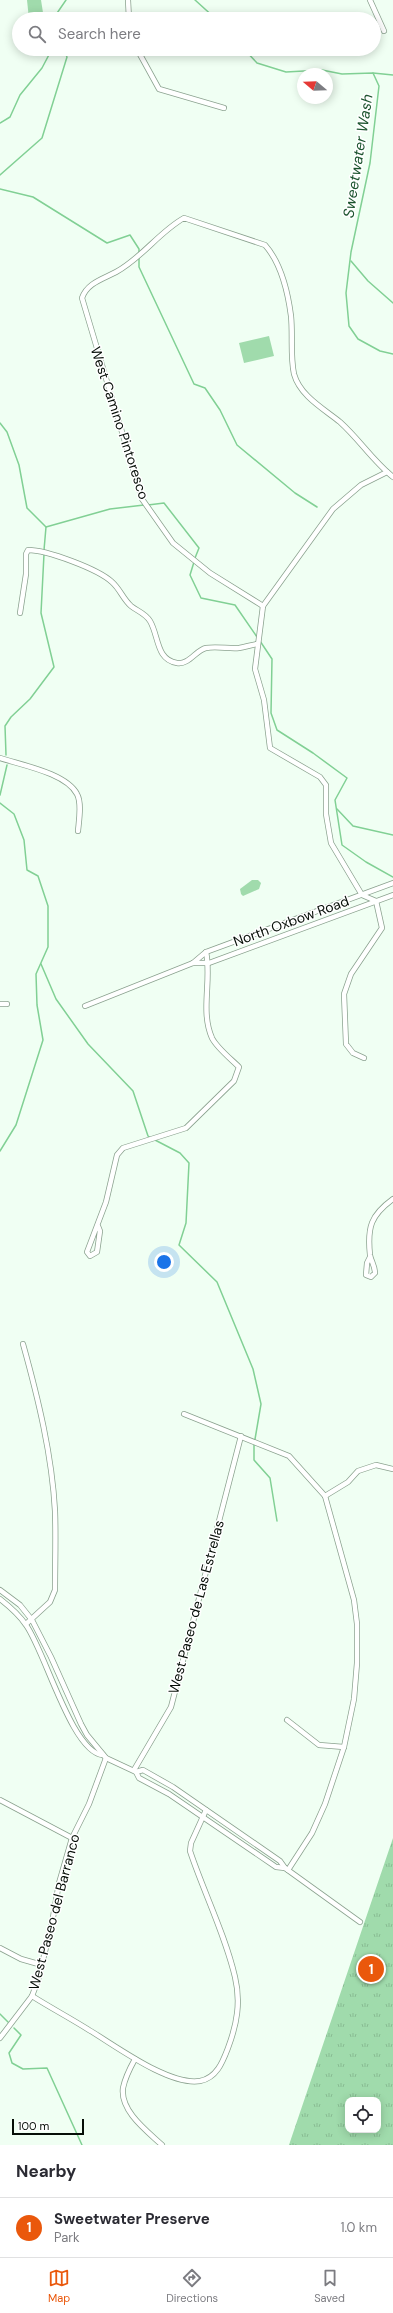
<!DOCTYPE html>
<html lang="en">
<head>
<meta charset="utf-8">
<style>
	:root { --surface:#fff; --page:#f2f2f3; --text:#2b2b33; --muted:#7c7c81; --line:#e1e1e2; --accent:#ea580c }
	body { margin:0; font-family:"DM Sans",sans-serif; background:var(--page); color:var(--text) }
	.controls { position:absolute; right:12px; bottom:12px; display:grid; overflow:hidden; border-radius:8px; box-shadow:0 2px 10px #0003 }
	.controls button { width:36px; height:36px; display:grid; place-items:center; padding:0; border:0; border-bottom:1px solid var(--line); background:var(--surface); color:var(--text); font:20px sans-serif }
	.compass { position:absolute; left:297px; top:68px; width:36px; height:36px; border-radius:50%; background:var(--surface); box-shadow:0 2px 10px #0003; rotate:289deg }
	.scale { position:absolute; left:12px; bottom:10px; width:72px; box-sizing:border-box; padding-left:4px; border:2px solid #060e07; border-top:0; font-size:11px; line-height:14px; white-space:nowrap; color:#060e07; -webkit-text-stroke:3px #fff; paint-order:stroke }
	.you { position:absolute; left:164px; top:1262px; width:14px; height:14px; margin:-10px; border:3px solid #fff; border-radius:50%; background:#1a73e8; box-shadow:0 0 0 6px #1a73e833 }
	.badge { display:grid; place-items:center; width:26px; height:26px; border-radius:50%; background:var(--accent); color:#fff; font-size:13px; font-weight:700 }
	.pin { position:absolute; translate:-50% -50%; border:2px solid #fff; box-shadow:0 1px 4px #0006 }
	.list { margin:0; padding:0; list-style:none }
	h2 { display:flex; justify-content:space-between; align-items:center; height:52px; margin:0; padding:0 16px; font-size:17px }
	h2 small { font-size:13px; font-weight:400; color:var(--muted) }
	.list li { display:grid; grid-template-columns:26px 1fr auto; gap:12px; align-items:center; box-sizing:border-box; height:60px; padding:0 16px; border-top:1px solid var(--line) }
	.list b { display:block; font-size:15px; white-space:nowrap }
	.list p { margin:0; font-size:13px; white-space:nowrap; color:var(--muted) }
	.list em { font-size:13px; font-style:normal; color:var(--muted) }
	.icon { flex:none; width:22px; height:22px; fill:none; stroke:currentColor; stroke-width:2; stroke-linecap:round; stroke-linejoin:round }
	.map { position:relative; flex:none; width:393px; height:2145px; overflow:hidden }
	.search { position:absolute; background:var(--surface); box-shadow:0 2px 10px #0003; left:12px; right:12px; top:12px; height:44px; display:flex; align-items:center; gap:10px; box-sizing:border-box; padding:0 14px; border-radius:22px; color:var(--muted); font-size:15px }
	.sheet { height:112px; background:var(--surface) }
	nav { display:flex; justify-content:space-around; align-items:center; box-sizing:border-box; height:56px; border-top:1px solid var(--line); background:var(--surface); font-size:11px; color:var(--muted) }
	nav a { display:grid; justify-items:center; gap:2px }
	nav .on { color:var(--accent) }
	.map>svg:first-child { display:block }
	.green { fill:#a0dbac }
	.park { fill:url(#park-tufts); fill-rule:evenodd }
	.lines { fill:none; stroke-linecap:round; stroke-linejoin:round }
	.stream { stroke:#81d094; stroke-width:1.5 }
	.street-casing { stroke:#8ba28f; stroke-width:6 }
	.street { stroke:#fff; stroke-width:4.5 }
	.labels { text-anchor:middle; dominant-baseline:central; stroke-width:3; stroke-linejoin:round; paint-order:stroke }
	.street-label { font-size:14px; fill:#060e07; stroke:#fff }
	.water-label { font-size:15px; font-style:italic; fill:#1c542e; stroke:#fff }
</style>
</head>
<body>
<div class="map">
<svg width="393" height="2145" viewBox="0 0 393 2145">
	<defs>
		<pattern id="park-tufts" width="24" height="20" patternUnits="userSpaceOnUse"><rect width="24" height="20" fill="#a0dbac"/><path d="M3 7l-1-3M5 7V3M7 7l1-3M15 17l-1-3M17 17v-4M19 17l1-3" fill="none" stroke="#88bb92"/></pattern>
	</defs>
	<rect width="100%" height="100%" fill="#f0fff3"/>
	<g class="green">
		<polygon points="27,0 41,0 44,19 29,19"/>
		<polygon points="269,336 274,356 244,363 239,343"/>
		<polygon points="252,880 258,880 261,883 259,889 243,896 241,894 240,889"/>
	</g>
	<path class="park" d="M393,1838V2145H289L291,2139ZM348,2100H378V2130H348Z"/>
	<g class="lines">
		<g class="stream">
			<polyline points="195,0 216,19"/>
			<polyline points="53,19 66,0"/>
			<polyline points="244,49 257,63 286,72 322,70 342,74 373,73 379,86 370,163 351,252 346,293 349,326 358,339 380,351 393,354"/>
			<polyline points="373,73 393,75"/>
			<polyline points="0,123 10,117 20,95 42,68 52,49"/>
			<polyline points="0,175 42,138 67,57 63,49"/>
			<polyline points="0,189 33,197 107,243 130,235 139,249 139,253"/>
			<polyline points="139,257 139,267 194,384 205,388 220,410 237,445 295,493 317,507"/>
			<polyline points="351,261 368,281 393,303"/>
			<polyline points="0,423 7,432 19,465 27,508 46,527 44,550"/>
			<polyline points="148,505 164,503 199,548 195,558"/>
			<polyline points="46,527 110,509 144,505"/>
			<polyline points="194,562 190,575 201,598 235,605 257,637"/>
			<polyline points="260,641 272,659 271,713 277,730 313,753 347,778 335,800 342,845 366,862 393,877"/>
			<polyline points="6,755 5,726 11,717 30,699 54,667 41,613 44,554"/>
			<polyline points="0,795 7,765"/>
			<polyline points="0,803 14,814 24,840 27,870 38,876 48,906 48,947 36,974 37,1005 43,1040 16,1125 0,1151"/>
			<polyline points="337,809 353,826 393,835"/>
			<polyline points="41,964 56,999 88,1044 133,1091 148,1136 151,1138"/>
			<polyline points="155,1140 180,1153 189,1163 186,1223 179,1245 217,1282 253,1369 261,1404 254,1445 254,1460 270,1478 277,1521"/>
			<polyline points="0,2014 8,2022"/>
			<polyline points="14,2028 21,2035 9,2053 12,2063 23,2069 47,2068 82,2145"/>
		</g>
		<g class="street-casing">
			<g id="street">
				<polyline points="128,0 129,19"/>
				<polyline points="370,0 384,31"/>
				<polyline points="137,49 159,89 224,108"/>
				<path d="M263,606L210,573L173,543L142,499L82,298C87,283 103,279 116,272C142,258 159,232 184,218L265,245C281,263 288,293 291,316C293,335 290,355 294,374C300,396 324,409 340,422C359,439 373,461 393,477"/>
				<path d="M20,613L26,574V554L28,550C47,550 98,569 112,582C120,589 123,599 131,606C137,611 145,613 150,621C159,636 156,660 177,663C189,665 196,650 206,648C217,646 229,649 239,648C245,647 251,645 257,644"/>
				<path d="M0,758C21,765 66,773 77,794C82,803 79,820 78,831"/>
				<polyline points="193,963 209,963 393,895"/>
				<polyline points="0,1004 7,1004"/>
				<polyline points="85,1006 193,963 206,952 393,883"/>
				<polyline points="364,1058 353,1053 346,1044 344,994 351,974 382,928 376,901 362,895 331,843 326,814 326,785 320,777 270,748 264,700 255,669 263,606 333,509 361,485 387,472"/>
				<path d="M98,1226L100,1231L97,1252L90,1256L87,1252L106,1202L117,1155L123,1148L186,1128L234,1081L239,1067C231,1059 217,1048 212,1038C200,1011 212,980 206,952"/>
				<path d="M370,1257L367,1263L366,1275L371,1277L375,1273C375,1266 371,1261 370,1255C367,1227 371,1215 393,1199"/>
				<path d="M23,1344C38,1398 52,1455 55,1511C56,1537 55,1564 55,1590L50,1602L26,1624"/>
				<polyline points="184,1414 289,1456 325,1496 354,1600 357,1624 357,1663 354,1699 344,1747 325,1804 312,1833 288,1870"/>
				<polyline points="325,1496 348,1482 358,1471 376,1465 393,1469"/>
				<polyline points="0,1590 20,1605 32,1620 51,1657 81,1724 87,1735 106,1758 136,1772 139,1778 169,1794 276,1867 285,1868"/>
				<path d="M0,1599C9,1606 20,1616 26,1625C45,1651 72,1753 103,1755"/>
				<polyline points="287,1720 319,1745 344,1747"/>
				<polyline points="134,1770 171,1707 241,1436"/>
				<polyline points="136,1772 143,1770 173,1787 280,1861 285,1868 360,1922"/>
				<polyline points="0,1800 72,1838"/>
				<polyline points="0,1948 21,1959 42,1965"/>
				<path d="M32,1996C51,2008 70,2018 89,2030C116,2046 169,2086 200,2081C217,2078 223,2061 228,2048C237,2024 241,2002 235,1977C225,1934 204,1893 190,1851L191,1843L206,1810"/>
				<polyline points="0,2038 32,1996 38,1980 52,1923 59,1883 72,1838 89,1804 106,1758"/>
				<path d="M135,2059C130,2068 125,2078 123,2088C120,2111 147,2131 162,2145"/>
			</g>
		</g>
		<use href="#street" class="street"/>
	</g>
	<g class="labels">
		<g class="street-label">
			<text transform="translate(120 423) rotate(72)">West Camino Pintoresco</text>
			<text transform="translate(291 921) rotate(-20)">North Oxbow Road</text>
			<text transform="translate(196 1607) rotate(-75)">West Paseo de Las Estrellas</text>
			<text transform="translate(54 1912) rotate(-75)">West Paseo del Barranco</text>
		</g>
		<g class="water-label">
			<text transform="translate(358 156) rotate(-81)">Sweetwater Wash</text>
		</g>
	</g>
</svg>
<div class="controls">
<button><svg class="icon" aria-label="locate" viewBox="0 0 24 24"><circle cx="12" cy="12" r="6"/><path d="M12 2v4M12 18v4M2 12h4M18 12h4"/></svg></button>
</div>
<svg class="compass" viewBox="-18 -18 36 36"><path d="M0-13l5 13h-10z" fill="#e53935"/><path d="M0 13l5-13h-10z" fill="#7c7c81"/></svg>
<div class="scale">100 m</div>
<div class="you"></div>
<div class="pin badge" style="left:371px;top:1969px">1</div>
<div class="search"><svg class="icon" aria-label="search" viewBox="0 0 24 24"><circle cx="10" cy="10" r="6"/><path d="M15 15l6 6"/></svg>Search here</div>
</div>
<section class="sheet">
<h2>Nearby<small></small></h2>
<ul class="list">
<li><span class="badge">1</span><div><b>Sweetwater Preserve</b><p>Park</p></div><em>1.0 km</em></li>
</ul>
</section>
<nav>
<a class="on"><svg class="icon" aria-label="map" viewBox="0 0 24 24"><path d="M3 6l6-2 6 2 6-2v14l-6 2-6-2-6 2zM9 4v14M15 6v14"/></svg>Map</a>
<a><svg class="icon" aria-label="directions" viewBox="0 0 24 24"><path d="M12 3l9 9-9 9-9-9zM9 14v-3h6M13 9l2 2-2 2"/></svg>Directions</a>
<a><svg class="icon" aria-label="saved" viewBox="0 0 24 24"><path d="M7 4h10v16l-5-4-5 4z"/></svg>Saved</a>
</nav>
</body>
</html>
